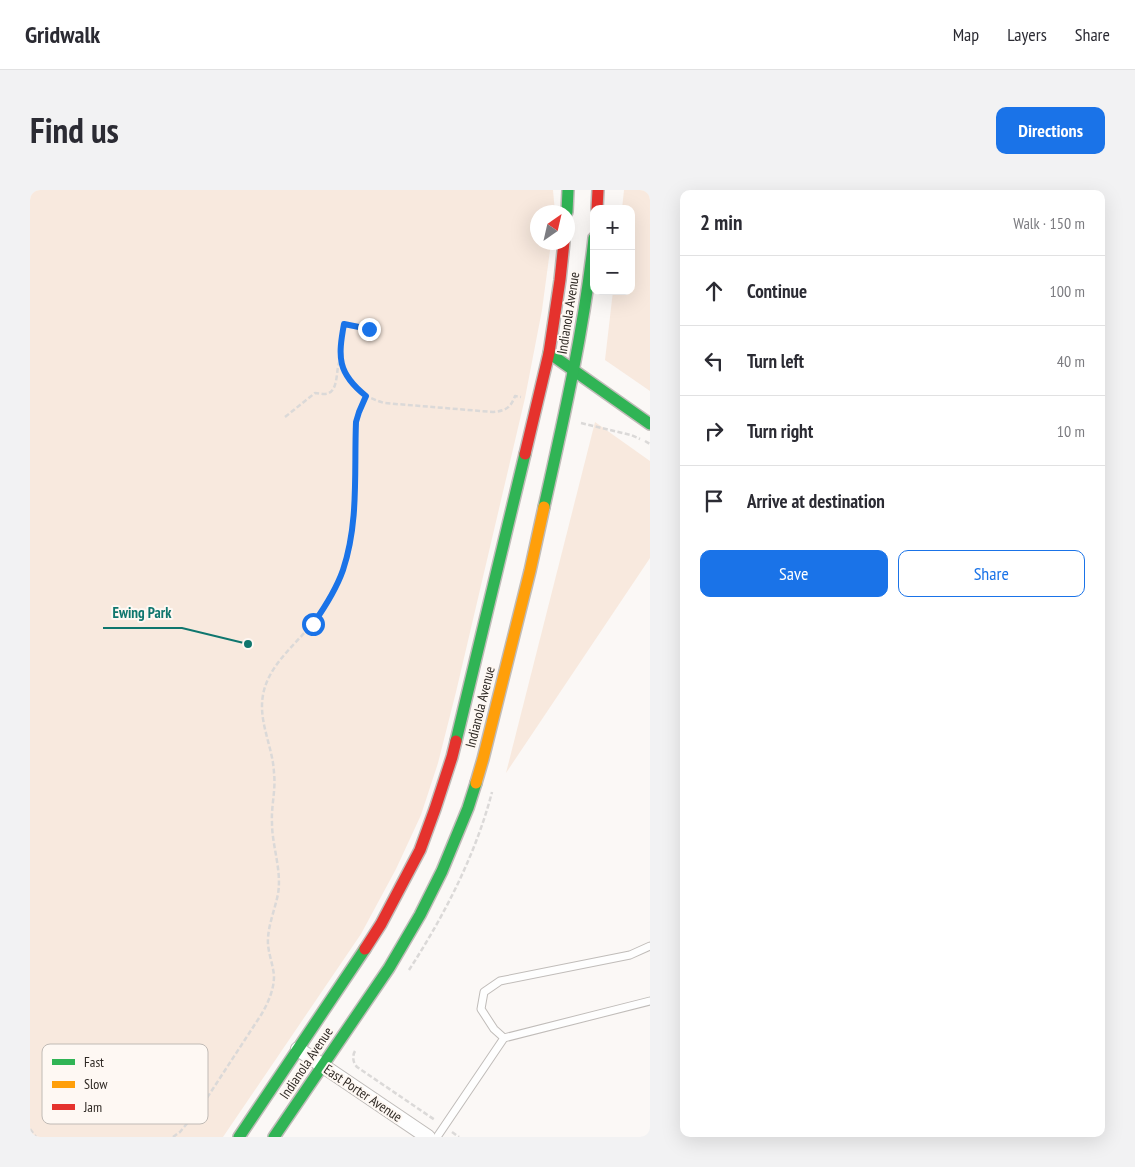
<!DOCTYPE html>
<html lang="en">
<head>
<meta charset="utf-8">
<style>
	:root { --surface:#fff; --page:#f2f2f3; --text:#2b2b33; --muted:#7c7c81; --line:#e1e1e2; --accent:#1a73e8 }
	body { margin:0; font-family:"PT Sans Narrow",sans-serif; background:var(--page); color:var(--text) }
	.controls { position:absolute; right:15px; top:15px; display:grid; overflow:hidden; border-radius:10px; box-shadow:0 5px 20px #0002 }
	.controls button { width:45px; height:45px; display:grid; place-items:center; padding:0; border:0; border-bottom:1px solid var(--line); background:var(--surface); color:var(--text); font:25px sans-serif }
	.compass { position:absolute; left:500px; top:15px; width:45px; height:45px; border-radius:50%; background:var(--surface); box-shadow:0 5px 20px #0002; rotate:34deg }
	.stop { position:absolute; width:15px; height:15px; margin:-11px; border:4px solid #1a73e8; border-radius:50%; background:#fff }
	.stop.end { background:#1a73e8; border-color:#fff; box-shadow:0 1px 5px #0008 }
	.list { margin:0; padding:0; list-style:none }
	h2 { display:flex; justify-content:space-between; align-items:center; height:65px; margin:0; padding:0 20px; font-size:21px }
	h2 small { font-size:16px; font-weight:400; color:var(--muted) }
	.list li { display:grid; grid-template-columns:32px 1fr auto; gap:15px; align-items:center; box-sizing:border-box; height:70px; padding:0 20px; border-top:1px solid var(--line) }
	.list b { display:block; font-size:19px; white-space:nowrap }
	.list em { font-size:16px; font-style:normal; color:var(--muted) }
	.actions { display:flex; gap:10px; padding:15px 20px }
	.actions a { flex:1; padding:11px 0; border:1px solid var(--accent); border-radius:10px; text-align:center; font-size:18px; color:var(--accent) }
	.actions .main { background:var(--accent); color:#fff }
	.icon { flex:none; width:28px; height:28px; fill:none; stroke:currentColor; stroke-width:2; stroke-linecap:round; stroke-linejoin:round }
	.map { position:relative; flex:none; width:620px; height:947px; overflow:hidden; border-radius:10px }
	header { display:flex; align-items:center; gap:30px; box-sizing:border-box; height:70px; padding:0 25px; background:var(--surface); border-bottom:1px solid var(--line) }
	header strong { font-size:24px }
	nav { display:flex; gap:28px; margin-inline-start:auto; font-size:18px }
	.intro { display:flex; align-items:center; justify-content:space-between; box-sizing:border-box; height:120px; padding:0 30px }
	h1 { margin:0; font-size:35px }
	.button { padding:12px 22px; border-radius:10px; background:var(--accent); color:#fff; font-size:18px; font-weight:700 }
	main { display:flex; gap:30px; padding:0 30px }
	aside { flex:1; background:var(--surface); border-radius:10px; box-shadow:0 5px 20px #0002 }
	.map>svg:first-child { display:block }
	.green { fill:#f8e9de }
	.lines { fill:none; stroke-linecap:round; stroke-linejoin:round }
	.lane-casing { stroke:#c0bcb9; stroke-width:9 }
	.street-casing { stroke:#c0bcb9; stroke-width:16 }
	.fast-casing { stroke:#c0bcb9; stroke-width:14 }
	.slow-casing { stroke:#c0bcb9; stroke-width:14 }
	.jam-casing { stroke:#c0bcb9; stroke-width:14 }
	.path { stroke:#dbd9d8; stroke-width:2.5; stroke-dasharray:5 2.5; stroke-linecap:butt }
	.lane { stroke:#fefefe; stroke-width:7 }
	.street { stroke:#fefefe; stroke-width:14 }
	.fast { stroke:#30b455; stroke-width:11 }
	.slow { stroke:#ff9f0a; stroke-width:11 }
	.jam { stroke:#e5322d; stroke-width:11 }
	.route { stroke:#1a73e8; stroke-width:6 }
	.labels { text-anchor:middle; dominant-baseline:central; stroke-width:4; stroke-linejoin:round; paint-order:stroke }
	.street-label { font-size:14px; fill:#2f2924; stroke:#fef8f3 }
	.key { fill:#fef8f3; stroke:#c0bab5; stroke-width:1 }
	.key-label { font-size:14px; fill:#2f2924 }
	.leader { fill:none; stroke:#0f766e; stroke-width:2 }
	.callout-dot { fill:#0f766e; stroke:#fef8f3; stroke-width:2 }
	.callout-label { font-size:15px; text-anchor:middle; font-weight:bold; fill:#0f766e; stroke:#fef8f3; stroke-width:4; stroke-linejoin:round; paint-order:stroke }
</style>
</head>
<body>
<header>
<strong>Gridwalk</strong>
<nav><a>Map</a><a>Layers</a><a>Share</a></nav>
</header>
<div class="intro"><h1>Find us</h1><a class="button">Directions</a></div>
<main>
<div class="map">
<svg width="620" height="947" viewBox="0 0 620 947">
	<rect width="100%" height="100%" fill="#fbf8f6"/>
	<g class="green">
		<polygon points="0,0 523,0 525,22 508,22 508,52 521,53 512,120 495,208 426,502 408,573 391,625 366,679 331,744 193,947 0,947"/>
		<polygon points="594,0 620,0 620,201 575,170 583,101 601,101 601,19 592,19"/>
		<polygon points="565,232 620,271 620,368 476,583"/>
	</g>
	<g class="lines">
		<g class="lane-casing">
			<g id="lane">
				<polyline points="474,848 464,839 451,819 454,802 470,791 600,765 620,756"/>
				<polyline points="407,947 474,848 620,811"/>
			</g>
		</g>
		<g class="street-casing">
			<polyline id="street" points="268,859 398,947"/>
		</g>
		<g class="fast-casing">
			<g id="fast">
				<polyline points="537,22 538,0"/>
				<polyline points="519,163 620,234"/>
				<path d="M514,317C534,228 554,139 564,48"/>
				<polyline points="426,551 495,264"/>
				<polyline points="209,947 335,759"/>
				<polyline points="244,947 359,778 390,725 412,681 438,618 446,593"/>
			</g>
		</g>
		<g class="slow-casing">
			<polyline id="slow" points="446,593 453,569 500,381 514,317"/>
		</g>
		<g class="jam-casing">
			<g id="jam">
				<polyline points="567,19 568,0"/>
				<polyline points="495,264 519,163 530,90 534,52"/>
				<polyline points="335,759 351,734 390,660 405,619 422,567 426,551"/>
			</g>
		</g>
		<g class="path">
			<path d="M339,139L314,134C307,174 310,199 354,213L463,222C476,221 481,217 485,206L491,207"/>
			<path d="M255,227L285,203C288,203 291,204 294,204C310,204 305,179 310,170"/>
			<polyline points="551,233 601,245 610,249"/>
			<polyline points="615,251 620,254"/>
			<path d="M379,780C414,726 446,664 462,602"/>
			<path d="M325,861C322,866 323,873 327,877L405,930"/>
			<polyline points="0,939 6,947"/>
			<polyline points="422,942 429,947"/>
			<path d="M143,947L150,942L173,914L231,825C238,813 244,800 244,786C243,773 237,761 238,748C239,733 245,719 248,704C252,680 242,656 242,633C241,616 246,600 244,583C243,557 228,532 233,505C238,476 264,456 282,434C290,425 297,414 303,403C332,350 324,289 326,232L329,222L335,206"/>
		</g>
		<use href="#lane" class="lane"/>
		<use href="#street" class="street"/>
		<use href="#fast" class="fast"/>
		<use href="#slow" class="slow"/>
		<use href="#jam" class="jam"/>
	</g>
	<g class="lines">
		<path class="route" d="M283,434C295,417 306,400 313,380C329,332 324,282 326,232L329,222L336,206C307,183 308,167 314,134L339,139"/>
	</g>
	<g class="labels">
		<g class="street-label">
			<text transform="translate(538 123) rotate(-81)">Indianola Avenue</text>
			<text transform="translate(450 517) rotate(-76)">Indianola Avenue</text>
			<text transform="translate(276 873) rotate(-56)">Indianola Avenue</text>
			<text transform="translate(333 903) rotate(34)">East Porter Avenue</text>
		</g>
	</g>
	<rect x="12" y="854" width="166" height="80" rx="8" class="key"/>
	<rect x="22" y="869" width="23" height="6" fill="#30b455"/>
	<rect x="22" y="891" width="23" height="7" fill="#ff9f0a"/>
	<rect x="22" y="914" width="23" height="6" fill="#e5322d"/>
	<g class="key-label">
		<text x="54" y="877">Fast</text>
		<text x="54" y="899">Slow</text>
		<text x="54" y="922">Jam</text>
	</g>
	<path class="leader" d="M218 454L152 438H73"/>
	<circle class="callout-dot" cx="218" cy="454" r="5"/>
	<g class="callout-label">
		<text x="112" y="428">Ewing Park</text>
	</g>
</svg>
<div class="controls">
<button>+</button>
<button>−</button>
</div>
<svg class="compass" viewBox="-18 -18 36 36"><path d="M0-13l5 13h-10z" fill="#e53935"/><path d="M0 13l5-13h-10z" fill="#7c7c81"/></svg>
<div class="stop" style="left:283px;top:434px"></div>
<div class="stop end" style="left:339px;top:139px"></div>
</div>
<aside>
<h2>2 min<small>Walk · 150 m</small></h2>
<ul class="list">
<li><svg class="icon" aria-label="ahead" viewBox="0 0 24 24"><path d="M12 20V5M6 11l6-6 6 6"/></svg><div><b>Continue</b></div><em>100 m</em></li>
<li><svg class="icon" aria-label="left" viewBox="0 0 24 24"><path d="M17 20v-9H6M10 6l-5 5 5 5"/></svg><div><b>Turn left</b></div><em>40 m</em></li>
<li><svg class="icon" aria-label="right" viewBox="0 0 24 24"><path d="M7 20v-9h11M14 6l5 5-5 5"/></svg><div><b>Turn right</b></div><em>10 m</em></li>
<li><svg class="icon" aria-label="arrive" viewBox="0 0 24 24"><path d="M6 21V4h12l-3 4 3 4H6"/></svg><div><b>Arrive at destination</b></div></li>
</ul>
<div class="actions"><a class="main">Save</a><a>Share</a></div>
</aside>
</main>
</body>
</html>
